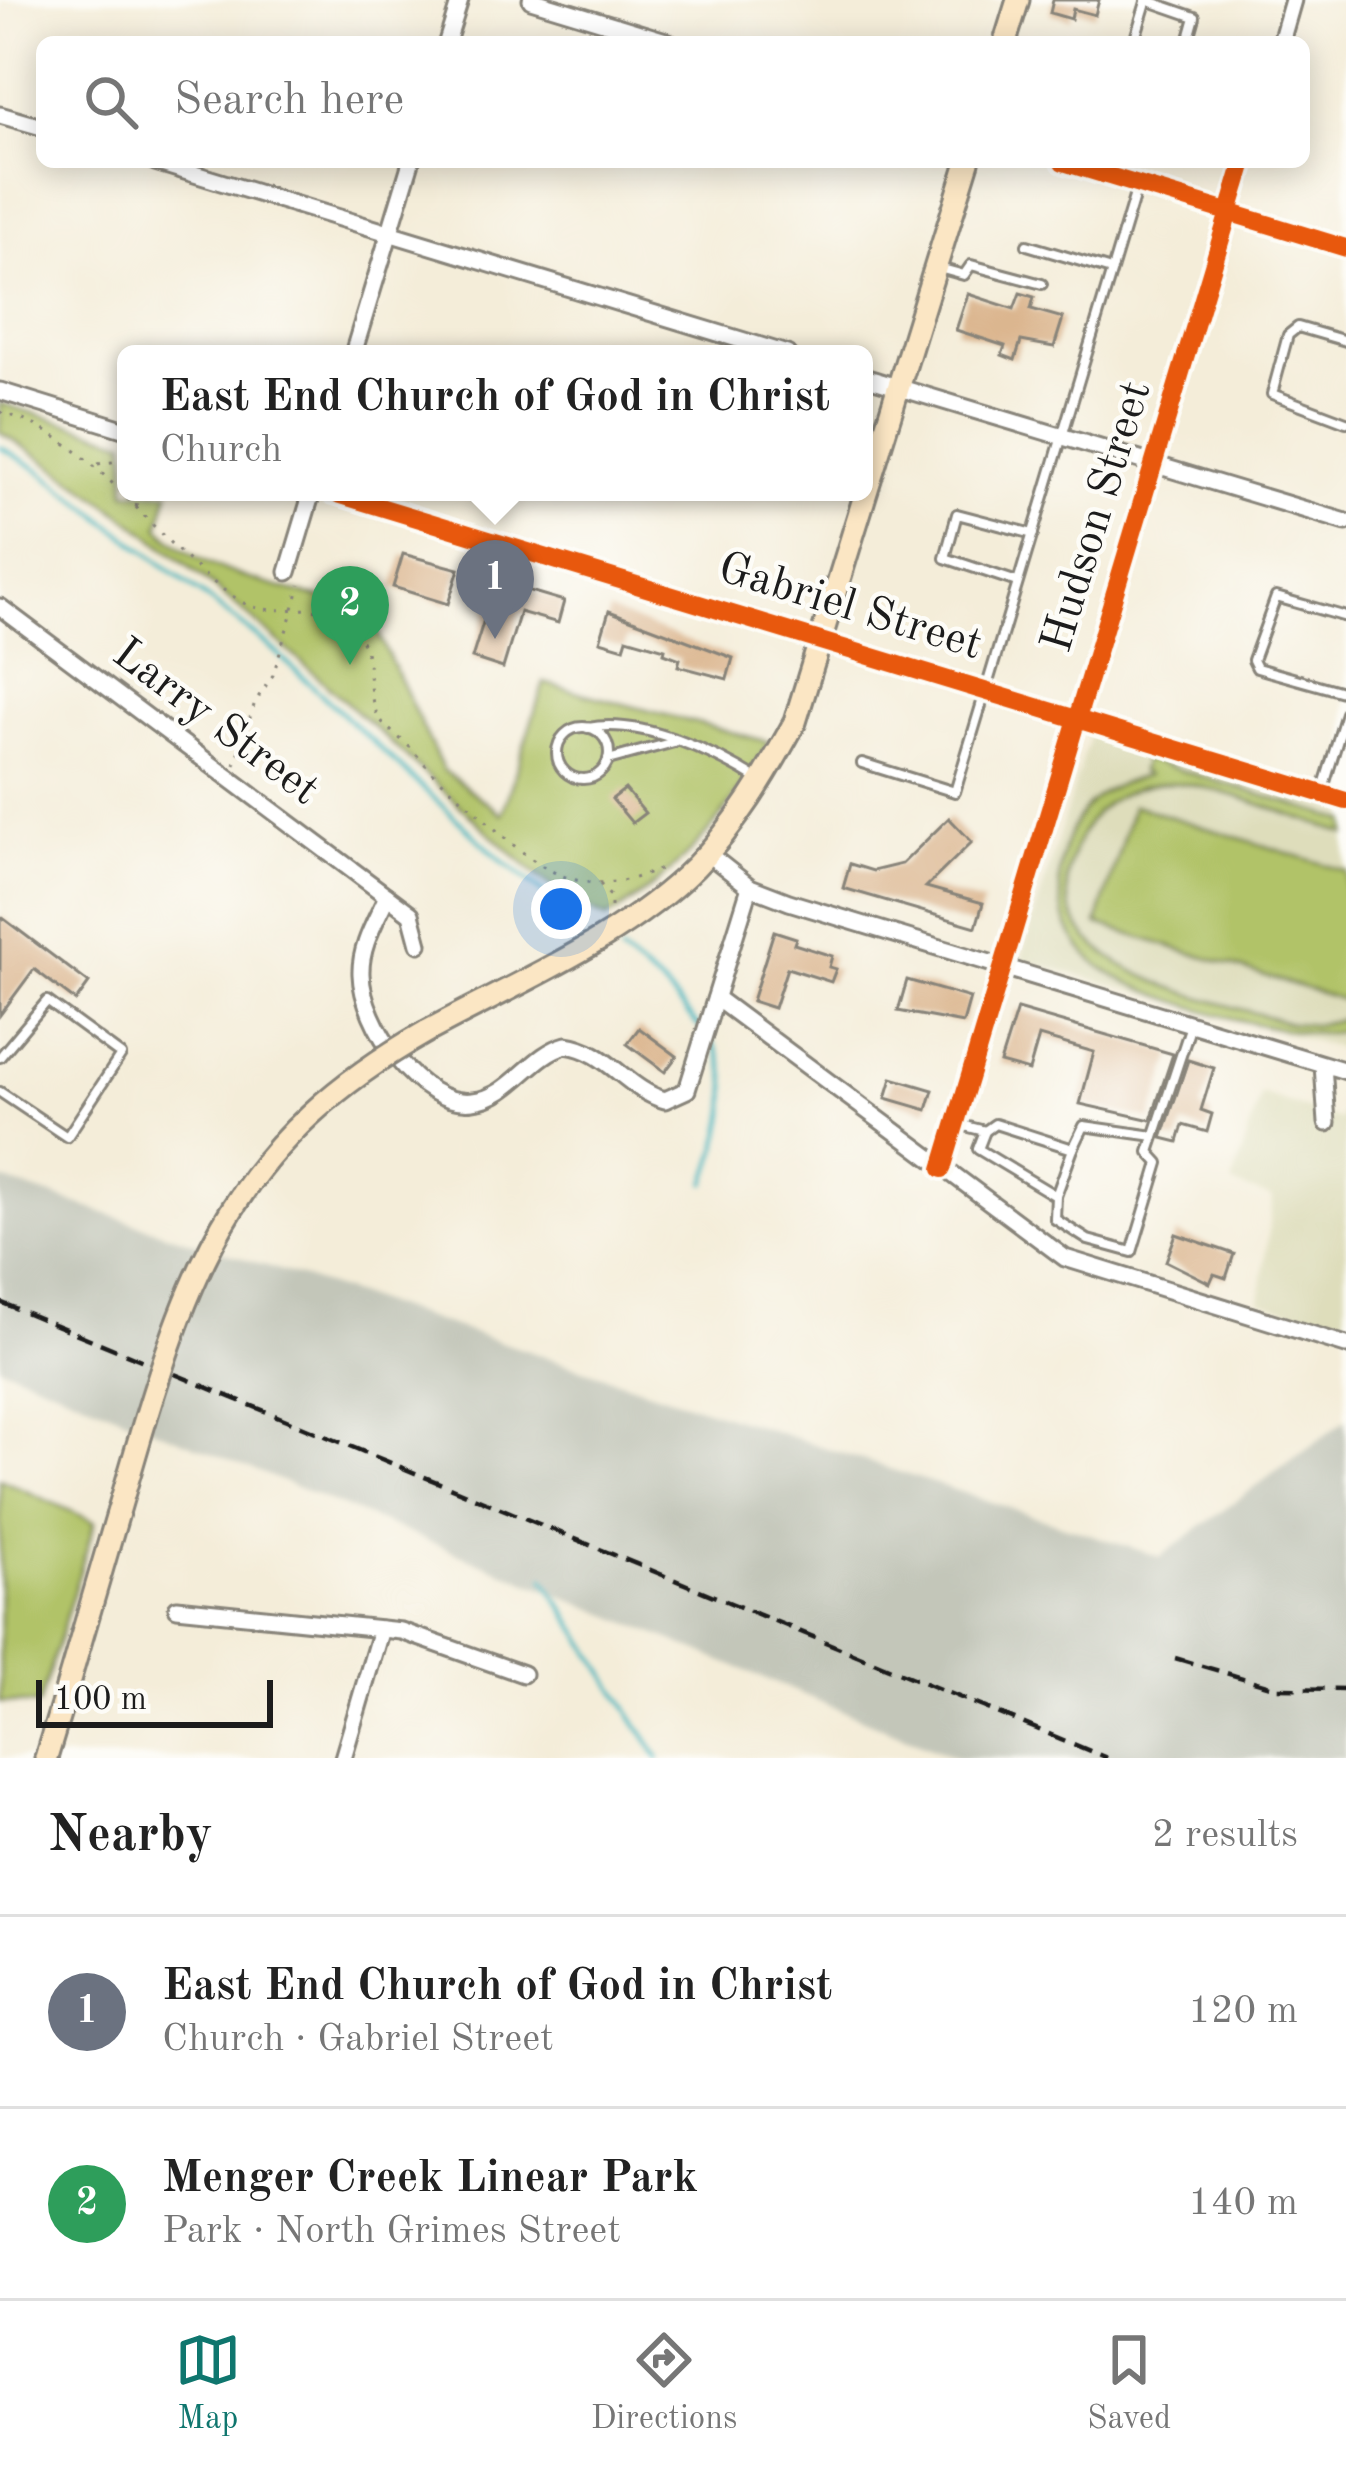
<!DOCTYPE html>
<html lang="en">
<head>
<meta charset="utf-8">
<style>
	:root { --surface:#fff; --page:#f2f2f2; --text:#222; --muted:#767676; --line:#e0e0e0; --accent:#0f766e }
	body { margin:0; font-family:"Old Standard TT",serif; background:var(--page); color:var(--text) }
	.scale { position:absolute; left:36px; bottom:30px; width:237px; box-sizing:border-box; padding-left:12px; border:6px solid #1c1c1c; border-top:0; font-size:33px; line-height:42px; white-space:nowrap; color:#1c1c1c; -webkit-text-stroke:9px #fdfcf7; paint-order:stroke }
	.you { position:absolute; left:561px; top:909px; width:42px; height:42px; margin:-30px; border:9px solid #fff; border-radius:50%; background:#1a73e8; box-shadow:0 0 0 18px #1a73e833 }
	.badge { display:grid; place-items:center; width:78px; height:78px; border-radius:50%; background:var(--accent); color:#fff; font-size:39px; font-weight:700 }
	.pin { position:absolute; translate:-50% -99px; filter:drop-shadow(0 3px 6px #0008) }
	.pin::after { content:''; position:absolute; top:63px; width:42px; height:36px; background:inherit; clip-path:polygon(0 0,100% 0,50% 100%) }
	.popup { position:absolute; left:117px; top:345px; width:756px; height:156px; box-sizing:border-box; display:grid; place-content:center; border-radius:18px; background:var(--surface); filter:drop-shadow(0 3px 9px #0005); font-size:39px; white-space:nowrap; color:var(--muted) }
	.popup b { font-size:45px; color:var(--text) }
	.popup::after { content:''; position:absolute; left:50%; top:100%; margin-left:-24px; border:24px solid transparent; border-top-color:var(--surface) }
	.list { margin:0; padding:0; list-style:none }
	h2 { display:flex; justify-content:space-between; align-items:center; height:156px; margin:0; padding:0 48px; font-size:51px }
	h2 small { font-size:39px; font-weight:400; color:var(--muted) }
	.list li { display:grid; grid-template-columns:78px 1fr auto; gap:36px; align-items:center; box-sizing:border-box; height:192px; padding:0 48px; border-top:3px solid var(--line) }
	.list b { display:block; font-size:45px; white-space:nowrap }
	.list p { margin:0; font-size:39px; white-space:nowrap; color:var(--muted) }
	.list em { font-size:39px; font-style:normal; color:var(--muted) }
	.icon { flex:none; width:66px; height:66px; fill:none; stroke:currentColor; stroke-width:2; stroke-linecap:round; stroke-linejoin:round }
	.map { position:relative; flex:none; width:1346px; height:1758px; overflow:hidden }
	.search { position:absolute; background:var(--surface); box-shadow:0 6px 30px #0003; left:36px; right:36px; top:36px; height:132px; display:flex; align-items:center; gap:30px; box-sizing:border-box; padding:0 42px; border-radius:18px; color:var(--muted); font-size:45px }
	.sheet { height:540px; background:var(--surface) }
	nav { display:flex; justify-content:space-around; align-items:center; box-sizing:border-box; height:168px; border-top:3px solid var(--line); background:var(--surface); font-size:33px; color:var(--muted) }
	nav a { display:grid; justify-items:center; gap:6px }
	nav .on { color:var(--accent) }
	.map>svg:first-child { display:block }
	.built { fill:#deddbb }
	.industrial { fill:#c3c6b9 }
	.green { fill:#b1c367; stroke:#667042; stroke-width:3 }
	.lines { fill:none; stroke-linecap:round; stroke-linejoin:round }
	.stream { stroke:#49b8c0; stroke-width:4.5 }
	.building { fill:#dbb68f }
	.service-casing { stroke:#88847a; stroke-width:14 }
	.minor-casing { stroke:#88847a; stroke-width:21 }
	.tertiary-casing { stroke:#88847a; stroke-width:24 }
	.secondary-casing { stroke:#88847a; stroke-width:27 }
	.path { stroke:#88847a; stroke-width:3; stroke-dasharray:3 9; stroke-linecap:butt }
	.service { stroke:#fff; stroke-width:8 }
	.minor { stroke:#fff; stroke-width:15 }
	.tertiary { stroke:#fff; stroke-width:18 }
	.secondary { stroke:#fbe6c4; stroke-width:21 }
	.rail { stroke:#1c1c1c; stroke-width:4.5; stroke-dasharray:18 9; stroke-linecap:butt }
	.secondary-bridge-casing { stroke:#88847a; stroke-width:27; stroke-linecap:butt }
	.secondary-bridge { stroke:#fbe6c4; stroke-width:21 }
	.cycleway-casing { stroke:#fdfcf7; stroke-width:26 }
	.cycleway { stroke:#e8590c; stroke-width:18 }
	.labels { text-anchor:middle; dominant-baseline:central; stroke-width:9; stroke-linejoin:round; paint-order:stroke }
	.street-label { font-size:45px; fill:#1c1c1c; stroke:#fdfcf7 }
</style>
</head>
<body>
<div class="map">
<svg width="1346" height="1758" viewBox="0 0 1346 1758">
	<rect width="100%" height="100%" fill="#fdfcf7"/>
	<filter id="ink" filterUnits="userSpaceOnUse"><feTurbulence type="fractalNoise" baseFrequency=".00833" numOctaves="2"/><feDisplacementMap in="SourceGraphic" scale="24" xChannelSelector="R" yChannelSelector="G"/><feConvolveMatrix kernelMatrix="1 2 1 2 8 2 1 2 1" color-interpolation-filters="sRGB"/></filter>
	<filter id="wash" filterUnits="userSpaceOnUse"><feTurbulence type="fractalNoise" baseFrequency=".004" numOctaves="4" result="noise"/><feDisplacementMap in="SourceGraphic" scale="48" xChannelSelector="R" yChannelSelector="G"/><feGaussianBlur stdDeviation="2.7" result="paint"/><feColorMatrix in="noise" values="0 0 0 0 0 0 0 0 0 0 0 0 0 0 0 0 0 1.4 0 .05"/><feComposite in="paint" operator="in"/></filter>
	<g filter="url(#wash)">
		<rect width="100%" height="100%" fill="#f4edd9"/>
		<g class="built">
			<polygon points="1090,734 1346,813 1346,1050 1021,959"/>
			<polygon points="1261,1094 1340,1120 1346,1101 1346,1328 1260,1301 1273,1198 1232,1184"/>
		</g>
		<polygon class="industrial" points="0,1179 1160,1557 1346,1420 1346,1758 958,1758 0,1366"/>
		<g class="green">
			<path d="M0,403L126,441V492H169L159,527C207,581 302,589 367,611L443,770L502,814L544,683L769,742C731,813 677,876 607,918L570,901L533,872C361,719 198,553 0,432Z"/>
			<path d="M1144,759L1346,821V834C1302,821 1212,782 1170,783C1137,783 1101,800 1085,828C1006,965 1204,996 1290,1023L1314,1025L1346,1018V1030C1298,1045 1130,995 1093,961C1048,921 1049,846 1090,803C1106,787 1127,782 1147,775L1141,771Z"/>
			<polygon points="1133,805 1346,871 1346,1001 1097,924"/>
			<polygon points="0,1479 95,1522 39,1705 0,1702"/>
		</g>
		<g class="lines">
			<g class="stream">
				<polyline points="0,447 39,470 269,646 502,861 583,923"/>
				<polyline points="621,953 662,985 699,1027"/>
				<path d="M706,1183C723,1136 742,1078 707,1035"/>
				<polyline points="544,1578 659,1758"/>
			</g>
		</g>
		<g id="blocks">
			<g class="building">
				<polygon points="1053,0 1099,0 1095,15 1073,9 1071,19 1050,13"/>
				<polygon points="1020,293 1034,297 1031,309 1063,318 1054,347 1021,341 1015,360 1002,355 1005,346 956,330 968,294 1014,309"/>
				<polygon points="403,554 459,569 448,604 393,587"/>
				<polygon points="496,581 564,601 558,623 520,612 503,668 472,658"/>
				<polygon points="609,611 733,658 727,679 678,666 680,659 664,653 665,649 627,638 624,648 600,641"/>
				<polygon points="625,789 645,813 632,823 612,799"/>
				<polygon points="949,818 972,842 926,887 983,903 976,927 843,888 850,864 873,871 902,864"/>
				<polygon points="0,916 89,983 76,1001 34,969 0,1015"/>
				<polygon points="774,931 796,938 794,944 832,956 829,967 836,969 831,982 787,968 774,1008 752,1001"/>
				<polygon points="907,980 970,998 963,1023 898,1011"/>
				<polygon points="1017,1009 1173,1054 1151,1120 1080,1104 1094,1052 1039,1036 1029,1071 1000,1063"/>
				<polygon points="639,1028 677,1056 665,1072 627,1044"/>
				<polygon points="1188,1060 1214,1068 1201,1110 1212,1114 1207,1132 1183,1125 1178,1142 1162,1138"/>
				<polygon points="892,1078 933,1090 927,1110 886,1098"/>
				<polygon points="1176,1234 1234,1254 1226,1278 1214,1274 1210,1283 1166,1261"/>
			</g>
		</g>
	</g>
	<g filter="url(#ink)">
		<use href="#blocks" fill-opacity="0" stroke="#88847a" stroke-width="3"/>
		<g class="lines">
			<g class="service-casing">
				<g id="service">
					<polyline points="1146,0 1195,17 1188,42"/>
					<polyline points="1134,42 1146,2"/>
					<polyline points="1027,245 1111,270"/>
					<polyline points="939,268 964,275 971,265 1042,284"/>
					<polyline points="1346,341 1298,327 1288,335 1272,394 1346,422"/>
					<polyline points="1017,582 945,558 957,514 1033,534"/>
					<polyline points="1346,617 1276,597 1253,660 1257,668 1346,693"/>
					<circle cx="583" cy="753" r="26"/>
					<path d="M588,728C641,717 716,753 760,781"/>
					<polyline points="608,760 674,742"/>
					<polyline points="862,763 955,792 1137,187"/>
					<polyline points="1322,792 1346,713"/>
					<polyline points="0,1057 47,1001 121,1055 67,1137 0,1092"/>
					<polyline points="957,1124 985,1131 995,1124 1073,1149 1084,1126 1154,1136"/>
					<polyline points="985,1131 978,1149 1056,1196 1055,1219 1088,1240 1132,1252 1159,1163 1149,1152 1191,1025"/>
					<polyline points="1056,1196 1073,1149"/>
				</g>
			</g>
			<g class="minor-casing">
				<g id="minor">
					<polyline points="531,0 669,42"/>
					<polyline points="447,42 460,0"/>
					<polyline points="1281,42 1293,0"/>
					<polyline points="0,115 42,127"/>
					<polyline points="155,162 787,354"/>
					<polyline points="353,354 411,162"/>
					<polyline points="864,377 1346,522"/>
					<polyline points="0,391 126,430"/>
					<polyline points="331,492 1346,801"/>
					<polyline points="288,572 312,492"/>
					<polyline points="0,607 411,914 419,944"/>
					<polyline points="707,853 750,887 789,902 1346,1071"/>
					<path d="M387,896C376,921 360,946 361,974C362,1023 419,1108 473,1101C512,1097 530,1055 566,1045C607,1050 627,1090 665,1100L687,1090L750,887"/>
					<polyline points="716,998 1065,1258 1346,1345"/>
					<polyline points="1323,1065 1327,1123"/>
					<polyline points="942,1169 1244,162"/>
					<polyline points="177,1608 401,1631 523,1674"/>
					<polyline points="343,1758 381,1629"/>
				</g>
			</g>
			<g class="tertiary-casing">
				<polyline id="tertiary" points="1063,162 1346,248"/>
			</g>
			<g class="secondary-casing">
				<g id="secondary">
					<polyline points="1005,42 1018,0"/>
					<path d="M426,1032C516,983 622,940 695,867C737,824 766,775 795,722L968,162"/>
					<polyline points="46,1758 62,1705"/>
				</g>
			</g>
			<g class="path">
				<path d="M0,412C105,441 152,548 242,602C276,621 318,596 347,622C379,650 362,681 377,714C384,729 405,740 415,753C436,778 458,794 481,816C543,874 581,903 666,867"/>
				<polyline points="98,464 126,460"/>
				<polyline points="136,507 138,492"/>
				<polyline points="235,765 255,702 273,675 300,585"/>
				<polyline points="600,884 611,897 611,911"/>
			</g>
			<use href="#service" class="service"/>
			<use href="#minor" class="minor"/>
			<use href="#tertiary" class="tertiary"/>
			<use href="#secondary" class="secondary"/>
			<g class="rail">
				<polyline points="0,1302 1107,1758"/>
				<polyline points="1175,1658 1277,1688 1346,1689"/>
			</g>
			<g class="secondary-bridge-casing">
				<path id="secondary-bridge" d="M62,1705C87,1620 111,1536 136,1451C193,1256 241,1137 426,1032"/>
			</g>
			<use href="#secondary-bridge" class="secondary-bridge"/>
			<g class="cycleway-casing">
				<g id="cycleway">
					<polyline points="1063,162 1346,248"/>
					<polyline points="331,492 1346,801"/>
					<polyline points="942,1169 1244,162"/>
				</g>
			</g>
			<use href="#cycleway" class="cycleway"/>
		</g>
	</g>
	<g class="labels">
		<g class="street-label">
			<text transform="translate(1098 517) rotate(-73)">Hudson Street</text>
			<text transform="translate(850 608) rotate(17)">Gabriel Street</text>
			<text transform="translate(215 723) rotate(37)">Larry Street</text>
		</g>
	</g>
</svg>
<div class="scale">100 m</div>
<div class="you"></div>
<div class="pin badge" style="left:495px;top:639px;background:#6b7280">1</div>
<div class="popup"><b>East End Church of God in Christ</b>Church</div>
<div class="pin badge" style="left:350px;top:665px;background:#2e9e5b">2</div>
<div class="search"><svg class="icon" aria-label="search" viewBox="0 0 24 24"><circle cx="10" cy="10" r="6"/><path d="M15 15l6 6"/></svg>Search here</div>
</div>
<section class="sheet">
<h2>Nearby<small>2 results</small></h2>
<ul class="list">
<li><span class="badge" style="background:#6b7280">1</span><div><b>East End Church of God in Christ</b><p>Church · Gabriel Street</p></div><em>120 m</em></li>
<li><span class="badge" style="background:#2e9e5b">2</span><div><b>Menger Creek Linear Park</b><p>Park · North Grimes Street</p></div><em>140 m</em></li>
</ul>
</section>
<nav>
<a class="on"><svg class="icon" aria-label="map" viewBox="0 0 24 24"><path d="M3 6l6-2 6 2 6-2v14l-6 2-6-2-6 2zM9 4v14M15 6v14"/></svg>Map</a>
<a><svg class="icon" aria-label="directions" viewBox="0 0 24 24"><path d="M12 3l9 9-9 9-9-9zM9 14v-3h6M13 9l2 2-2 2"/></svg>Directions</a>
<a><svg class="icon" aria-label="saved" viewBox="0 0 24 24"><path d="M7 4h10v16l-5-4-5 4z"/></svg>Saved</a>
</nav>
</body>
</html>
